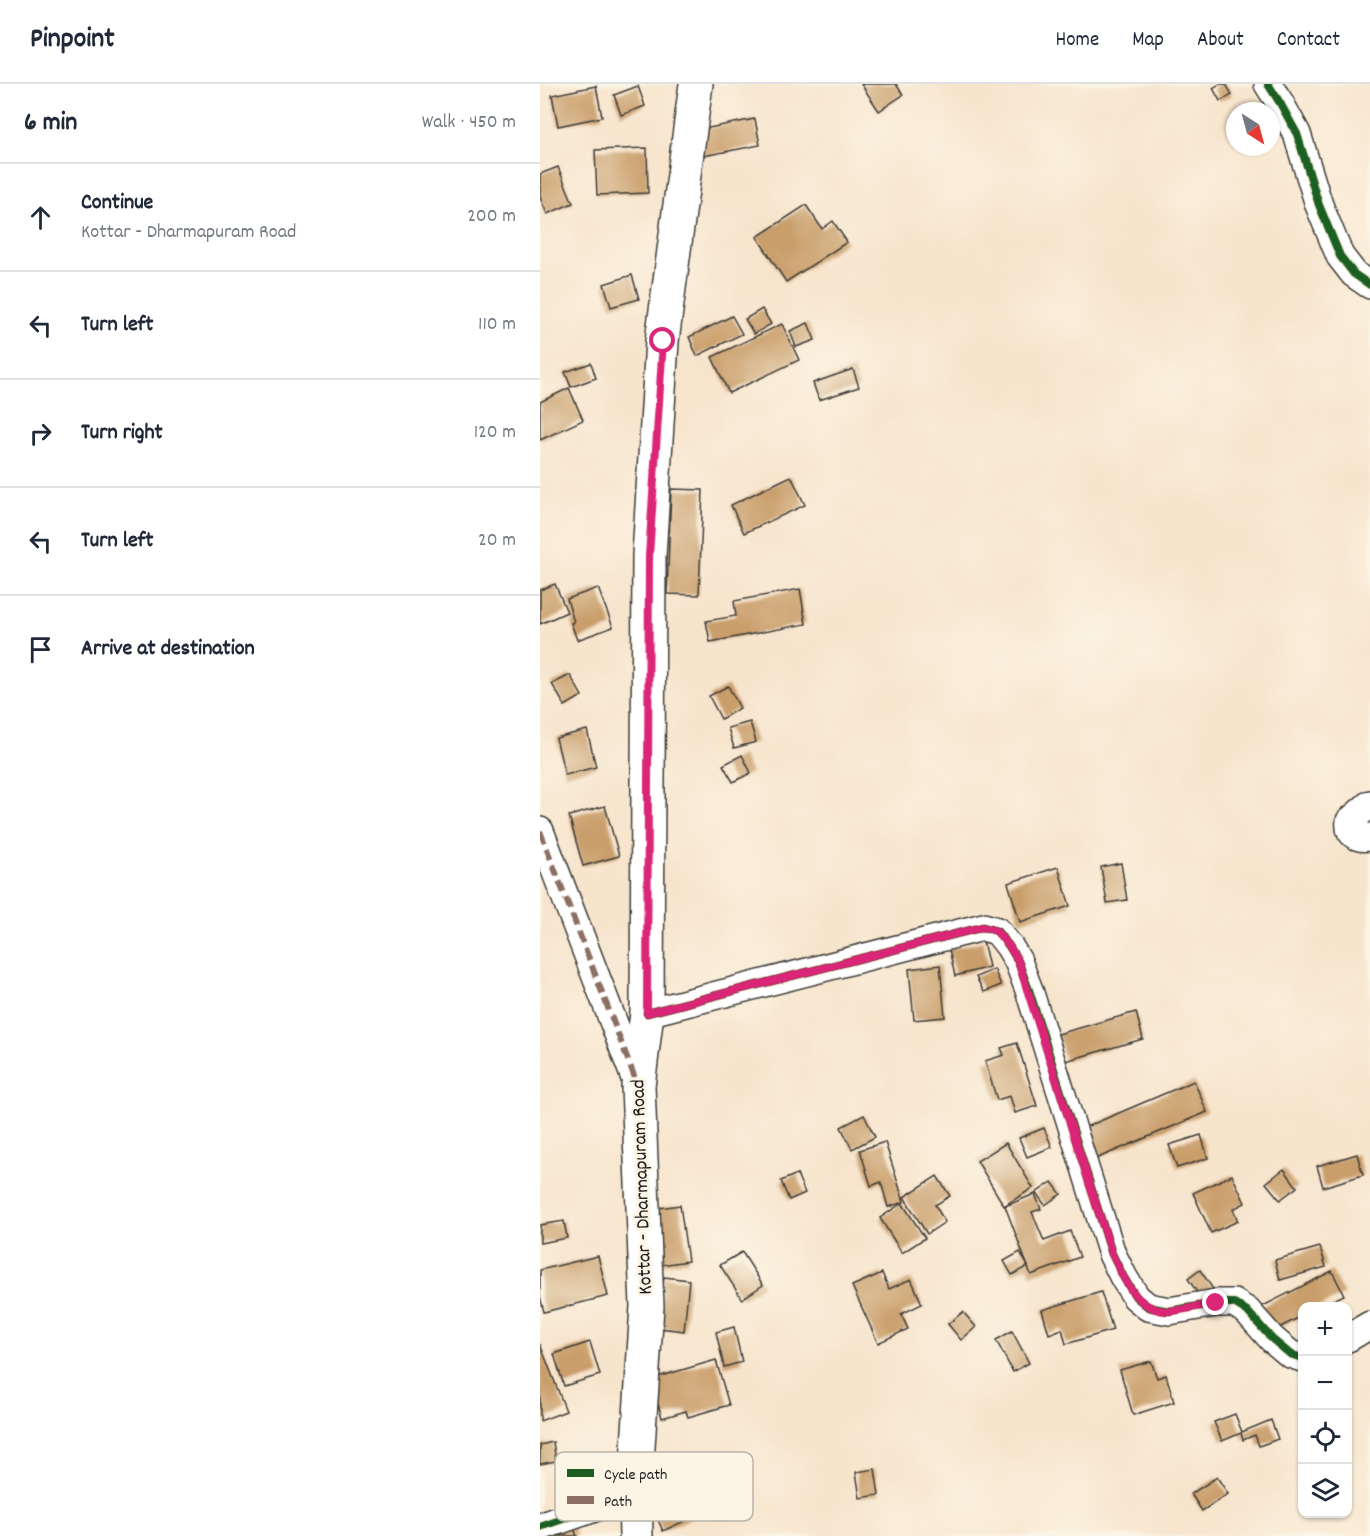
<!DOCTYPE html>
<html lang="en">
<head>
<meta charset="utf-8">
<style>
	:root { --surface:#fff; --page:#f6f6f7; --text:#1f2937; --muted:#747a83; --line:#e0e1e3 }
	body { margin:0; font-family:Dekko,sans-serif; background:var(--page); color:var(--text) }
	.controls { position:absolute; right:18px; bottom:18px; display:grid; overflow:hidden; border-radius:12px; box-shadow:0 2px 4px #0004 }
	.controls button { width:54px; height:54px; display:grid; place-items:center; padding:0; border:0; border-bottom:2px solid var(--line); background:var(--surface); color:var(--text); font:30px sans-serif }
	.compass { position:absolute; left:686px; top:18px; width:54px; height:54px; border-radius:50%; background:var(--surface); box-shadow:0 2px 4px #0004; rotate:144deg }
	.stop { position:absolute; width:18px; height:18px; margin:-14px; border:4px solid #db2777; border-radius:50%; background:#fff }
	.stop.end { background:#db2777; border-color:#fff; box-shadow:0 2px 6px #0008 }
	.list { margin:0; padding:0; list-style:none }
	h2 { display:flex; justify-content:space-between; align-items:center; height:78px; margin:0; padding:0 24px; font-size:26px }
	h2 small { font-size:20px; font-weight:400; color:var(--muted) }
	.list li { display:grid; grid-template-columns:39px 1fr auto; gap:18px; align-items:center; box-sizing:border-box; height:108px; padding:0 24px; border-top:2px solid var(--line) }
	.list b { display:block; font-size:22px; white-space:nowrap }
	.list p { margin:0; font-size:20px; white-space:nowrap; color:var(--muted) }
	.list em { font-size:20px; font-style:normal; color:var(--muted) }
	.icon { flex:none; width:33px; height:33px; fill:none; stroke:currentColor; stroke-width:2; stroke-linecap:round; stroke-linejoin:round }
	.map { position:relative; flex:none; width:830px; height:1452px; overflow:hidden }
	header { display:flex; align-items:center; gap:36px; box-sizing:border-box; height:84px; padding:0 30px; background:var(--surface); border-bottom:2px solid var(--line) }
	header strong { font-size:28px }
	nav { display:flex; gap:33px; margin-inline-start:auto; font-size:21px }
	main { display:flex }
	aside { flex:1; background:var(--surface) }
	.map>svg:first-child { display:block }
	.building { fill:#c99e6a }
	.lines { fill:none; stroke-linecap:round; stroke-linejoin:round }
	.minor-casing { stroke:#3d3a36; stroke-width:30 }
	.secondary-casing { stroke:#3d3a36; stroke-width:36 }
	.minor { stroke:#fff; stroke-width:27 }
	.secondary { stroke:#fff; stroke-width:33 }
	.quiet { stroke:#8d6e63; stroke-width:6; stroke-dasharray:12 6; stroke-linecap:butt }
	.cycleway-casing { stroke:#fcf5e5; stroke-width:11 }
	.cycleway { stroke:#1b5e20; stroke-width:8 }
	.route { stroke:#db2777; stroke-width:8 }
	.labels { text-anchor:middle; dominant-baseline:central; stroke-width:6; stroke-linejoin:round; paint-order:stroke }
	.street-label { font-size:20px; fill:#1c1c1c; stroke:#fcf5e5 }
	.key { fill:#fcf5e5; stroke:#b9b4a9; stroke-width:1.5 }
	.key-label { font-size:16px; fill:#1c1c1c }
</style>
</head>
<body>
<header>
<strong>Pinpoint</strong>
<nav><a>Home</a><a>Map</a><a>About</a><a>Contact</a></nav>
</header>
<main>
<aside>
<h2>6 min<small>Walk · 450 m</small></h2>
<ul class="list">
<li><svg class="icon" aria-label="ahead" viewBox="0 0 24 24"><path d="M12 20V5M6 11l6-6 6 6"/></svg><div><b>Continue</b><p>Kottar - Dharmapuram Road</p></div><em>200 m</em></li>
<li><svg class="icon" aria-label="left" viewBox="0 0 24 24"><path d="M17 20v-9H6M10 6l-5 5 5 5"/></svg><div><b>Turn left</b></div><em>110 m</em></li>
<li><svg class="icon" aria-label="right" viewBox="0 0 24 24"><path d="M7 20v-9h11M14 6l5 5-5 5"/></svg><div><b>Turn right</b></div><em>120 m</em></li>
<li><svg class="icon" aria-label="left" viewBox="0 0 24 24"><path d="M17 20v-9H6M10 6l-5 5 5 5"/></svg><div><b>Turn left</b></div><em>20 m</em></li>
<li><svg class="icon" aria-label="arrive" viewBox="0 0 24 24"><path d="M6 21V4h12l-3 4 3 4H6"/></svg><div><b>Arrive at destination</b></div></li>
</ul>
</aside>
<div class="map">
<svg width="830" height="1452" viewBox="0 0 830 1452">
	<rect width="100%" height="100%" fill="#fcf5e5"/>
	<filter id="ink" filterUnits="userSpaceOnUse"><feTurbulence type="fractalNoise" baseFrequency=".0167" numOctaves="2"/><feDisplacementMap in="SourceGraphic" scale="12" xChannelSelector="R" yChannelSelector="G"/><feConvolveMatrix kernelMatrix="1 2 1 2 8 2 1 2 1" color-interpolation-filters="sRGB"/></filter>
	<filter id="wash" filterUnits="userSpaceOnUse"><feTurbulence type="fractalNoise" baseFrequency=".008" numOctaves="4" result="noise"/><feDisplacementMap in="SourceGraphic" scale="24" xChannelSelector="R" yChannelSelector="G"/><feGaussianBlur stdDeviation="1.35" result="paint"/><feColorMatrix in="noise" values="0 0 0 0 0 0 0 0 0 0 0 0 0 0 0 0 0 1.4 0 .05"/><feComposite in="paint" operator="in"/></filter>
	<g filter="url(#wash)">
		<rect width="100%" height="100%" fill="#f7e4cc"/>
		<g id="blocks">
			<g class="building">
				<polygon points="321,0 356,0 363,11 339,27"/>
				<polygon points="680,0 686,0 692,11 680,17 673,4"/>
				<polygon points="56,2 62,33 18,42 12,11"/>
				<polygon points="98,2 105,22 81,31 74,11"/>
				<polygon points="215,35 220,61 163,72 158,46"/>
				<polygon points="107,64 108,109 57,111 55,66"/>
				<polygon points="18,83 33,119 7,130 0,113 0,90"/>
				<polygon points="266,121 282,145 293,137 307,158 246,198 217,153"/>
				<polygon points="92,191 99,215 71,223 64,200"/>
				<polygon points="222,225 231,240 214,250 205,235"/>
				<polygon points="192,232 202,250 157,272 149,253"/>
				<polygon points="268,239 275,256 256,263 250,247"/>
				<polygon points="242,240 259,276 189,309 172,273"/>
				<polygon points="51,279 56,294 31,303 25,288"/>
				<polygon points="313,285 319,303 279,316 273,299"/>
				<polygon points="29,304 43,336 0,356 0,318"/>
				<polygon points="251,392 265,421 204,449 191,421"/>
				<polygon points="131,405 163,406 159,511 127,510"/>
				<polygon points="15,500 27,528 0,540 0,506"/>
				<polygon points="58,504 73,543 37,556 31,539 34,538 27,515"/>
				<polygon points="260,505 266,540 170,558 166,537 196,532 194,517"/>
				<polygon points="30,591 42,612 25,622 12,600"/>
				<polygon points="188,602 200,624 181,635 169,612"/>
				<polygon points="210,638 216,658 194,664 188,644"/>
				<polygon points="47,646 56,683 25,691 16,654"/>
				<polygon points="202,671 211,689 193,698 183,681"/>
				<polygon points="65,722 79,772 43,782 29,732"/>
				<polygon points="581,779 587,816 567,819 561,783"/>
				<polygon points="518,783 530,822 480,838 468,799"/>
				<polygon points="443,857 449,883 415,892 409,865"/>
				<polygon points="400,881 405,933 374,936 369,885"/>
				<polygon points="454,885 461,901 444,908 436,893"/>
				<polygon points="596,928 603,955 525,977 518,950"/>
				<polygon points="477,959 497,1022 475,1029 470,1012 457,1016 445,977 464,971 461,964"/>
				<polygon points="654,997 667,1028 553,1076 545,1055 550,1053 546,1043"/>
				<polygon points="324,1031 335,1053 312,1065 301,1043"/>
				<polygon points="504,1044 512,1063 487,1073 479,1054"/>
				<polygon points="661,1051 668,1074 637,1084 629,1061"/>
				<polygon points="345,1058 364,1118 348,1123 341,1098 331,1102 320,1066"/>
				<polygon points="466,1059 493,1104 464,1122 437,1077"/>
				<polygon points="817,1070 823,1091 783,1103 777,1082"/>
				<polygon points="744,1085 757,1103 740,1116 726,1099"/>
				<polygon points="257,1090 265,1109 249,1116 241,1097"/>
				<polygon points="692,1091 705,1119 693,1125 698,1137 671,1149 653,1109"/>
				<polygon points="397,1092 410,1112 395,1121 405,1138 387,1150 364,1113"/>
				<polygon points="512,1098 521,1110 505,1121 496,1109"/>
				<polygon points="495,1110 501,1125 492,1128 504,1157 530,1147 540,1173 491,1191 465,1122"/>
				<polygon points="362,1119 385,1154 362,1169 340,1134"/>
				<polygon points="140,1121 148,1177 121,1181 113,1125"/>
				<polygon points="24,1137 27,1154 0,1159 0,1141"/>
				<polygon points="780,1163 786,1183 740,1196 735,1176"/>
				<polygon points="202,1168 223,1201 202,1215 180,1181"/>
				<polygon points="480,1168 488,1182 472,1191 464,1177"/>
				<polygon points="58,1172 68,1212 4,1228 0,1212 0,1186"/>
				<polygon points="660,1186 673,1205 661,1214 648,1195"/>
				<polygon points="792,1187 804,1211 781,1222 762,1222 762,1232 731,1248 719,1224"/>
				<polygon points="342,1189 349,1205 371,1195 382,1220 361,1230 368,1245 338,1259 312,1202"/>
				<polygon points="124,1193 149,1196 144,1247 119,1244"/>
				<polygon points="561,1208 573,1246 526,1260 522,1245 509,1250 502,1226"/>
				<polygon points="423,1228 436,1243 421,1256 408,1240"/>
				<polygon points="194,1243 202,1278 184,1283 176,1248"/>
				<polygon points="472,1247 489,1279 473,1288 456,1256"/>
				<polygon points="50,1258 60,1291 24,1302 14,1270"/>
				<polygon points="0,1260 26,1327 0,1337"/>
				<polygon points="176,1276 189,1321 148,1333 146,1327 122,1334 111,1295"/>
				<polygon points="611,1277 617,1294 626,1291 634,1318 593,1331 580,1286"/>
				<polygon points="695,1330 702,1348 731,1336 738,1355 719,1362 715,1351 703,1356 701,1349 682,1357 674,1338"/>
				<polygon points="13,1358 16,1377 0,1380 0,1361"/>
				<polygon points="335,1385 339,1411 320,1414 316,1388"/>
				<polygon points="677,1393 688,1410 662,1427 651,1410"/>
				<polygon points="155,1398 168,1426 123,1447 110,1418"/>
				<polygon points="31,1437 37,1452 0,1452"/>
			</g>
		</g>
	</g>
	<g filter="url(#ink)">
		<use href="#blocks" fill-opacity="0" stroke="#3d3a36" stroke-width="1.5"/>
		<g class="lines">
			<g class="minor-casing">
				<g id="minor">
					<polyline points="728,0 740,19 757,50 779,121 800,172 814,190 830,201"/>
					<path d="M830,720L810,737C808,751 818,755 830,753"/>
					<polyline points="0,747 98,1002"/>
					<polyline points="107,929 443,843 457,847 469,862 478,877 489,906 572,1170 584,1194 596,1213 608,1223 629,1227 676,1219 694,1219 707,1227 732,1255 750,1270 762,1274"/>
					<polyline points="808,1254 830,1241"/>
					<polyline points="0,1443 95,1410"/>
				</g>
			</g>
			<g class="secondary-casing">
				<polyline id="secondary" points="96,1452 95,1410 107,1222 98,1002 107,929 109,472 122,257 156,0"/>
			</g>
			<use href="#minor" class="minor"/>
			<use href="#secondary" class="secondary"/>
			<polyline class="quiet" points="0,747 98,1002"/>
			<g class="cycleway-casing">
				<g id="cycleway">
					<polyline points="728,0 740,19 757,50 779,121 800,172 814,190 830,201"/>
					<polyline points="107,929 443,843 457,847 469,862 478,877 489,906 572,1170 584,1194 596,1213 608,1223 629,1227 676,1219 694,1219 707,1227 732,1255 750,1270 762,1274"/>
					<polyline points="0,1443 95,1410"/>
				</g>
			</g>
			<use href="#cycleway" class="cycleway"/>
		</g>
	</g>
	<g class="lines" filter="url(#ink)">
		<path class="route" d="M123,257L109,472L107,929L443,843L456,847L469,862L478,877L572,1170C584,1195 596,1227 629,1227C641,1227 663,1221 676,1219"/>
	</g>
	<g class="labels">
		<g class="street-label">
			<text transform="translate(103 1103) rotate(-92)">Kottar - Dharmapuram Road</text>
		</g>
	</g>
	<rect x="15" y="1368" width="198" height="69" rx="9" class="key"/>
	<rect x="27" y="1385" width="27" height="8" fill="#1b5e20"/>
	<rect x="27" y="1412" width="27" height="8" fill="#8d6e63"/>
	<g class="key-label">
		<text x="64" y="1395">Cycle path</text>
		<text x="64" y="1422">Path</text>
	</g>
</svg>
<div class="controls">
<button>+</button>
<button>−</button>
<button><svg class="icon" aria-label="locate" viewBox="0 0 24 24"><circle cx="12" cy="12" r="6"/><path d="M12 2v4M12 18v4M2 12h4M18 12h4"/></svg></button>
<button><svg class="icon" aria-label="layers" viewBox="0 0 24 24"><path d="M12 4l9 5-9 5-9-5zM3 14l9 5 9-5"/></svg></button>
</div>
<svg class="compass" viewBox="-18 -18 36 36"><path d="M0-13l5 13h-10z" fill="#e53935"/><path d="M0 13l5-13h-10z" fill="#747a83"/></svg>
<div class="stop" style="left:123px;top:257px"></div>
<div class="stop end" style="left:676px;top:1219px"></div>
</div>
</main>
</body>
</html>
